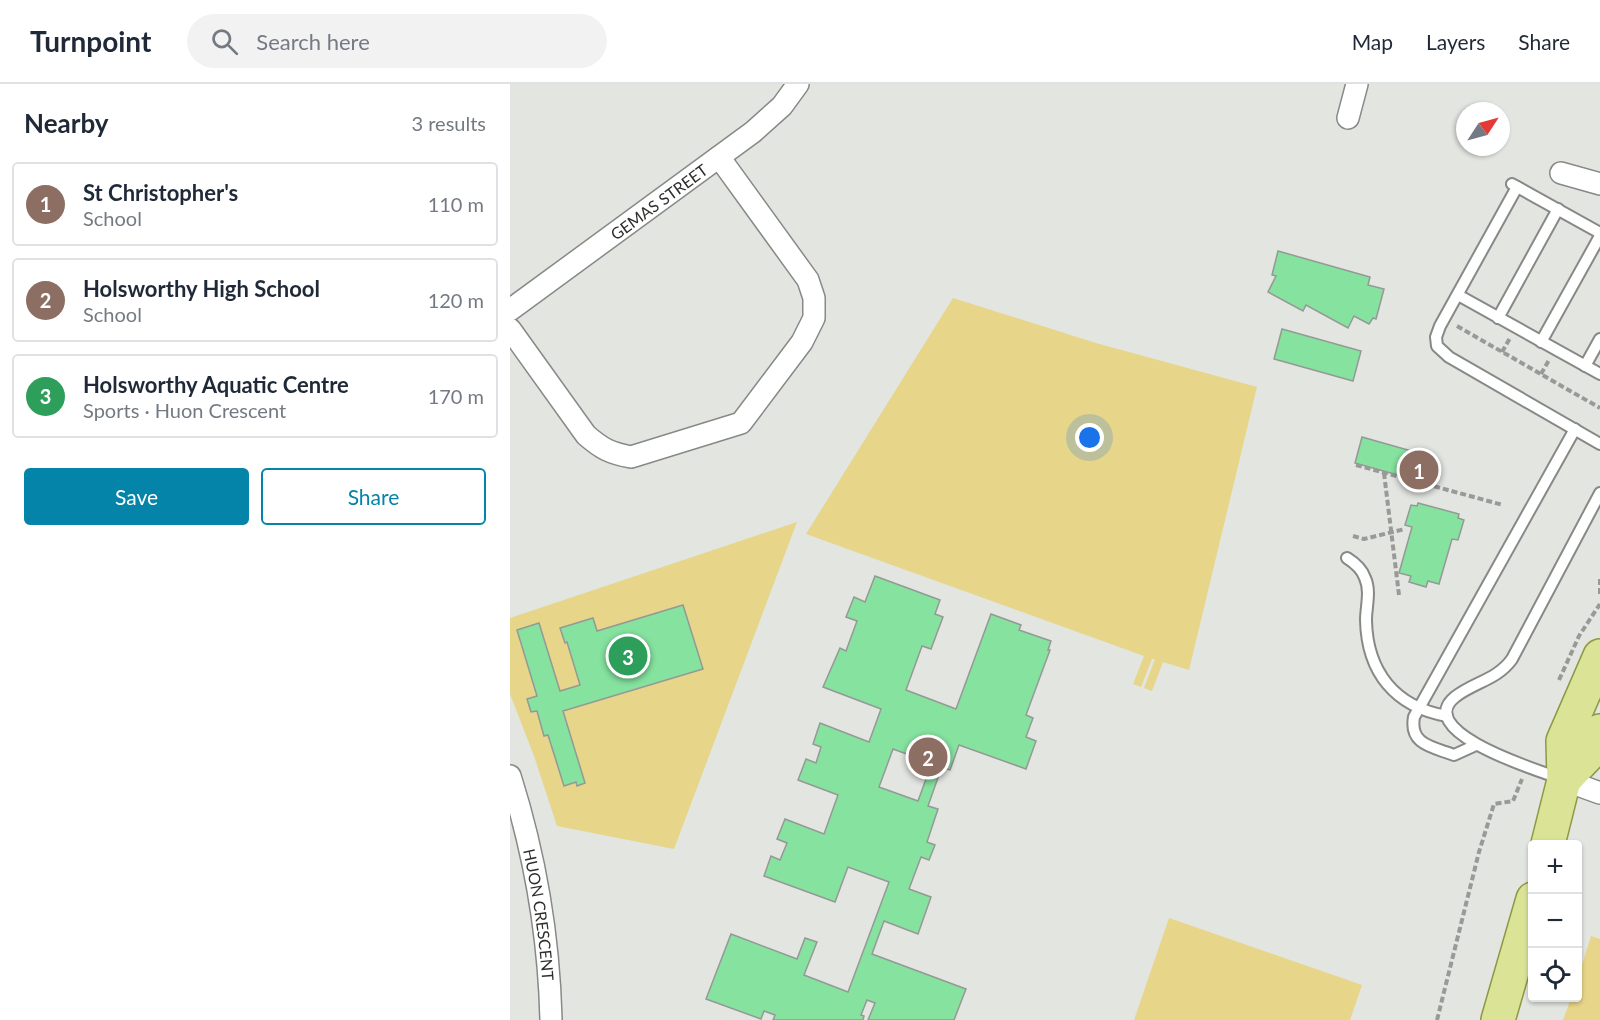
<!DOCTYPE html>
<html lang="en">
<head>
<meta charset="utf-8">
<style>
	:root { --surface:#fff; --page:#f2f2f3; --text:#1f2937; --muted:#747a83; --line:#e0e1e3; --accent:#0384a8 }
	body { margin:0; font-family:Lato,sans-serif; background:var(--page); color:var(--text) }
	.controls { position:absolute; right:18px; bottom:18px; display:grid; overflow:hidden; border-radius:6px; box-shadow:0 2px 4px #0004 }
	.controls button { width:54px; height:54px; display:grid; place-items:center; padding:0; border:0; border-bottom:2px solid var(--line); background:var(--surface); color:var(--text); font:30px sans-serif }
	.compass { position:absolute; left:946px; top:18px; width:54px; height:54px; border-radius:50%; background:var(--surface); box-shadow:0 2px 4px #0004; rotate:54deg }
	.you { position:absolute; left:580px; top:354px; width:21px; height:21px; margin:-15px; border:4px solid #fff; border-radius:50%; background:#1a73e8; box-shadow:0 0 0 9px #1a73e833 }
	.badge { display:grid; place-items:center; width:39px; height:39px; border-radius:50%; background:var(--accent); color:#fff; font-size:20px; font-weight:700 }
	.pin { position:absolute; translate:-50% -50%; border:3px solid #fff; box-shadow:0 2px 6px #0006 }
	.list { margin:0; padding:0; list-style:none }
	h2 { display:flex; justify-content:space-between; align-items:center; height:78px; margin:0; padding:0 24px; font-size:26px }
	h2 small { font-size:20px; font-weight:400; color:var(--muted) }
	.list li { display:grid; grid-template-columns:39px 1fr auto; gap:18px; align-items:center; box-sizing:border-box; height:84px; margin:0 12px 12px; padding:0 12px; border:2px solid var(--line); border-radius:6px }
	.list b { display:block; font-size:22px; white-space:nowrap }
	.list p { margin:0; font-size:20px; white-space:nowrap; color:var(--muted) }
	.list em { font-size:20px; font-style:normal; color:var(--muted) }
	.actions { display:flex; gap:12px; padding:18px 24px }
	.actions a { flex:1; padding:14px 0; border:2px solid var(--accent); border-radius:6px; text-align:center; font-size:21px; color:var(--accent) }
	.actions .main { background:var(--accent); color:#fff }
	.icon { flex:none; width:33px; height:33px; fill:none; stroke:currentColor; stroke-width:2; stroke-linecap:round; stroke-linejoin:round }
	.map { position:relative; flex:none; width:1090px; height:936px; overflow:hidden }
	header { display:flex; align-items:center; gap:36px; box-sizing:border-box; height:84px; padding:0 30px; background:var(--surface); border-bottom:2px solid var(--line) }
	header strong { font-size:28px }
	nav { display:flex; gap:33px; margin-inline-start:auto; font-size:21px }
	.search { width:420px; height:54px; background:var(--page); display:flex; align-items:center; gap:15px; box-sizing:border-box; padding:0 21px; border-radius:33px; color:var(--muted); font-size:22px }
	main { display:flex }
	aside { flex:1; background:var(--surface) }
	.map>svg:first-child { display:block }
	.green { fill:#e7d589 }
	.building { fill:#85e29f; stroke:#959996; stroke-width:1.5 }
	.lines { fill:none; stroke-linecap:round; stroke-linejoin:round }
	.service-casing { stroke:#878986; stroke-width:14 }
	.minor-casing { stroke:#878986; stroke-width:24 }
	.primary-casing { stroke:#8e9844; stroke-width:36 }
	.path { stroke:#999a97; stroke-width:4; stroke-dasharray:6 3; stroke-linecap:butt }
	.service { stroke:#fff; stroke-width:10 }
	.minor { stroke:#fff; stroke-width:21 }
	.primary { stroke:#dae396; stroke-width:33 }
	.labels { text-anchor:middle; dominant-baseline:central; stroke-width:6; stroke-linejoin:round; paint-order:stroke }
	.street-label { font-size:16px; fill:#2e2f2d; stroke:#f0f2ef }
</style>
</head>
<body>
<header>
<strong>Turnpoint</strong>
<div class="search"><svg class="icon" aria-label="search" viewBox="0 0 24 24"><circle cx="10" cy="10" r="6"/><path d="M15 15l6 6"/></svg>Search here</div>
<nav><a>Map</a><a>Layers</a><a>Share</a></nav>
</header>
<main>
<aside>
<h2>Nearby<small>3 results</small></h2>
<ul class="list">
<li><span class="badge" style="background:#8d6e63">1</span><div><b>St Christopher's</b><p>School</p></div><em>110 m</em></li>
<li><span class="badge" style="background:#8d6e63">2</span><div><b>Holsworthy High School</b><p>School</p></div><em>120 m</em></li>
<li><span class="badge" style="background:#2e9e5b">3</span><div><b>Holsworthy Aquatic Centre</b><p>Sports · Huon Crescent</p></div><em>170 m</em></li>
</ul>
<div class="actions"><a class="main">Save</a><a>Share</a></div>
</aside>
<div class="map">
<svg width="1090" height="936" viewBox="0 0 1090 936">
	<rect width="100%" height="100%" fill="#e3e5e1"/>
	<g class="green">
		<polygon points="443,214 586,259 747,303 679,586 653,578 642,607 634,604 645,575 642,575 631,603 623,600 634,572 296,450"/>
		<polygon points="287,438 164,765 47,742 24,672 0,610 0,534"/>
		<polygon points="659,834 852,901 840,936 624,936"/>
		<polygon points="1081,852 1090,855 1090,936 1053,936 1061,914 1068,914 1068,893"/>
	</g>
	<g class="building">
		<polygon points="768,167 860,193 858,201 874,205 866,235 863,234 859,240 844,232 838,244 796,221 793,227 758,208 766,192 762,191"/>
		<polygon points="772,245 851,267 843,297 764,275"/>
		<polygon points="852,353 905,368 898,394 845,379"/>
		<polygon points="908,419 949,430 948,434 954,436 948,456 942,455 929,500 918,497 916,503 899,498 901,492 889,489 902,443 895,441 901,421 907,422"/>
		<polygon points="365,492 430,516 425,530 433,533 421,565 412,562 396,606 446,625 481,530 511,541 509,546 541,557 538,566 540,566 516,631 523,634 516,653 526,657 516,685 449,661 440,686 383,665 369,703 408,717 420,684 430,688 418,722 428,725 417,758 425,761 419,776 411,773 399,805 421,813 408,850 374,837 362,870 456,905 444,936 358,936 365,919 357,916 351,931 354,932 353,936 263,936 265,931 254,927 251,935 196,915 221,850 287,875 295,854 307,858 294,891 338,908 379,798 338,783 325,818 254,792 261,772 270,776 277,759 267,755 275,735 314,750 328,711 288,696 296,675 306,679 311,663 303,660 310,639 359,658 371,625 313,603 330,564 336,567 347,537 336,533 344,513 355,518"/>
		<polygon points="173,521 193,585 53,627 75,699 67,702 66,698 54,702 38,651 34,652 27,627 21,628 17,615 27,612 7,546 29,539 50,607 70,601 57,558 55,559 50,544 83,534 87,547"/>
	</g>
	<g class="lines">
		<g class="service-casing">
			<g id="service">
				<polyline points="1002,100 1090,149"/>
				<polyline points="1007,103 930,242 926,253 927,262 939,273 1090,360"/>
				<polyline points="948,211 1090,290"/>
				<polyline points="988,234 1048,125"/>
				<polyline points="1031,258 1090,152"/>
				<polyline points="1075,282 1090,255"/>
				<path d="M837,474C845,479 852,485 855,494C861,507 856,523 856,536C857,588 885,623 937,632"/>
				<path d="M966,661L944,671C923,663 899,661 904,633L1065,345"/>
				<path d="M1049,694C1030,687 902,648 945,613C964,598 987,596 1002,575L1090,409"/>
			</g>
		</g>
		<g class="minor-casing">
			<g id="minor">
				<polyline points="838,34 847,0"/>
				<polyline points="1051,89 1090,100"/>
				<path id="s1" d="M0,226L243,48L272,22L288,0"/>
				<path d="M0,245L76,351C92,365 100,369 121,373L231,339L292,258L304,234V214L298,196L209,73"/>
				<path id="s2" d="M0,692C25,771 39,853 41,936"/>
				<polyline points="1054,696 1090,709"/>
			</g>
		</g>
		<g class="primary-casing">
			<g id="primary">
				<polyline points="1054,696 1079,670 1090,647"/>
				<polyline points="1038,760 1054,696 1053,657 1090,572"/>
				<polyline points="988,936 1023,815"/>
			</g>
		</g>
		<g class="path">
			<polyline points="947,242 1090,324"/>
			<polyline points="992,268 1000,254"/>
			<polyline points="1031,290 1039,276"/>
			<polyline points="846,381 993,421"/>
			<polyline points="874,389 889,511"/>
			<polyline points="843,452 854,455 895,445"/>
			<polyline points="1090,495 1090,512"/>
			<polyline points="1049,596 1069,552 1090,520"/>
			<polyline points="927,936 969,768 984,720 1003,717 1012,695"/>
		</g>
		<use href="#service" class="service"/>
		<use href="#minor" class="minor"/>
		<use href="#primary" class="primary"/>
	</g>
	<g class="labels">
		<g class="street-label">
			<text stroke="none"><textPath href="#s1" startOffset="184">GEMAS STREET</textPath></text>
			<text stroke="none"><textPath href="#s2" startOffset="142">HUON CRESCENT</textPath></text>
		</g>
	</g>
</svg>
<div class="controls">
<button>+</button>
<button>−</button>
<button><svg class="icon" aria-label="locate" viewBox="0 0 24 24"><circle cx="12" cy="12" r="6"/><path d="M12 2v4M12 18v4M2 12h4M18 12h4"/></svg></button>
</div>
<svg class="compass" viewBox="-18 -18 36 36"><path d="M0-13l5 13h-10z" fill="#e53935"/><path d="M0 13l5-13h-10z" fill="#747a83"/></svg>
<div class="you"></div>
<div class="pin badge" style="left:909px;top:386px;background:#8d6e63">1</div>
<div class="pin badge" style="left:418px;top:673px;background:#8d6e63">2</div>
<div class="pin badge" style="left:118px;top:572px;background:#2e9e5b">3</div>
</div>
</main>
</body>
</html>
